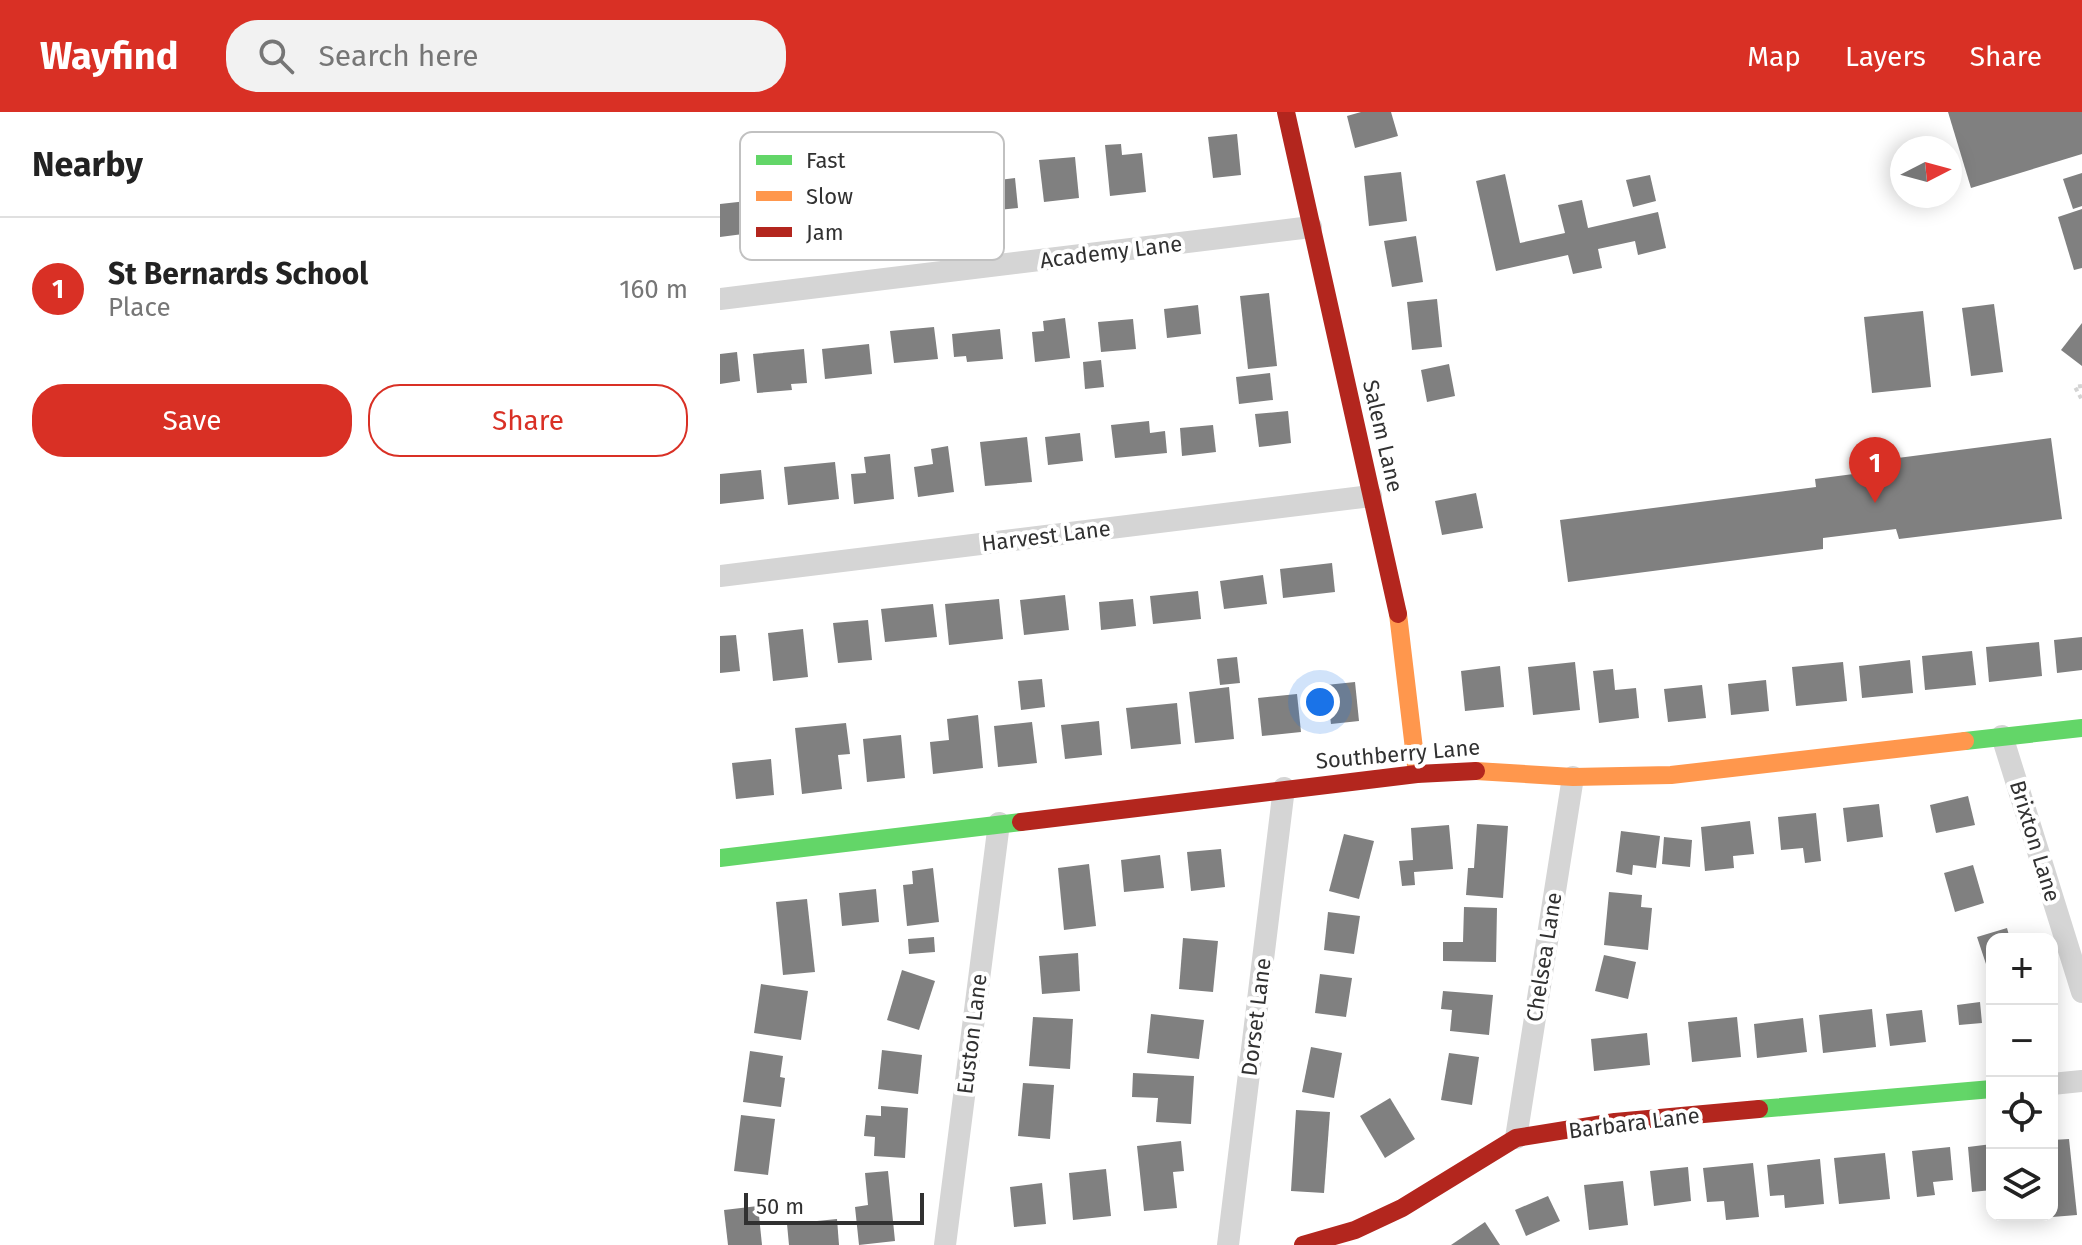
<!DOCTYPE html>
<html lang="en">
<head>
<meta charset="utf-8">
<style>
	:root { --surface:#fff; --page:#f2f2f2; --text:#222; --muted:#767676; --line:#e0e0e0; --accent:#d93025 }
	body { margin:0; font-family:"Fira Sans",sans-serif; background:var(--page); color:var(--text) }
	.controls { position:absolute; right:24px; bottom:24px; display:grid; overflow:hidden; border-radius:16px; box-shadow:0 4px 20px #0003 }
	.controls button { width:72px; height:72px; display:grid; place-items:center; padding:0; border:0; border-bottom:2px solid var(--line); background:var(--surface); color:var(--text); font:40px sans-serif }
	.compass { position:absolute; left:1170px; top:24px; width:72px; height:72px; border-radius:50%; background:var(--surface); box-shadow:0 4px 20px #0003; rotate:84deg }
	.scale { position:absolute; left:24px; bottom:20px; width:180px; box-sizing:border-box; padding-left:8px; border:4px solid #313131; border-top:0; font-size:22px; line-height:28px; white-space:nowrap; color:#313131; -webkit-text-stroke:6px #fff; paint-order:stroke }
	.you { position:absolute; left:600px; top:590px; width:28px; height:28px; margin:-20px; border:6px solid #fff; border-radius:50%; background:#1a73e8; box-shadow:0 0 0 12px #1a73e833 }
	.badge { display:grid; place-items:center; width:52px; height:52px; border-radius:50%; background:var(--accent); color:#fff; font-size:26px; font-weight:700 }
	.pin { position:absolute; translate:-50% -66px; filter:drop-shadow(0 2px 4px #0008) }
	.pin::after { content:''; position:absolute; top:42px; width:28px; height:24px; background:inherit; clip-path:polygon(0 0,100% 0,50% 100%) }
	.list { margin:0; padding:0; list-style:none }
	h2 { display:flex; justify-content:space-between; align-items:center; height:104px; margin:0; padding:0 32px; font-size:34px }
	h2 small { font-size:26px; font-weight:400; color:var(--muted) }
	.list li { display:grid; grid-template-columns:52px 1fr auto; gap:24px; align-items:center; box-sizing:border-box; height:144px; padding:0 32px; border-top:2px solid var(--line) }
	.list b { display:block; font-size:30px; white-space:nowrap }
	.list p { margin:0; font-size:26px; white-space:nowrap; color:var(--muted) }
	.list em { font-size:26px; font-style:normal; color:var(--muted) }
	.actions { display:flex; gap:16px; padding:24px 32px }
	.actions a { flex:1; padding:18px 0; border:2px solid var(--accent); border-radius:32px; text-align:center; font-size:28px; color:var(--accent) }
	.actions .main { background:var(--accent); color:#fff }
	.icon { flex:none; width:44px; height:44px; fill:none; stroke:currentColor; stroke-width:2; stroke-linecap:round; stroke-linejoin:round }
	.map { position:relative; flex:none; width:1362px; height:1133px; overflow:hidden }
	header { display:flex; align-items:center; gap:48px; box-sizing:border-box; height:112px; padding:0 40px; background:var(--accent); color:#fff }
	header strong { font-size:38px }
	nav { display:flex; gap:44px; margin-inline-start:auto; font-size:28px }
	.search { width:560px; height:72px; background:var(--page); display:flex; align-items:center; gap:20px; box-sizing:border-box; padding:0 28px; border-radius:32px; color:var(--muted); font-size:30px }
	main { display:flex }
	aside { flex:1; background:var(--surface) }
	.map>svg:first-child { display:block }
	.building { fill:#808080 }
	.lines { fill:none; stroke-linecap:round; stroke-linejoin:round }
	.path { stroke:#d4d4d4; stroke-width:4; stroke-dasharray:4 4; stroke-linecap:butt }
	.street { stroke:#d5d5d5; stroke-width:22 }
	.fast { stroke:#63d668; stroke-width:18 }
	.slow { stroke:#ff974d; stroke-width:18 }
	.jam { stroke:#b3261e; stroke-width:18 }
	.labels { text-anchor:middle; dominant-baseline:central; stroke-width:8; stroke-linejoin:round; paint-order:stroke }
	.street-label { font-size:22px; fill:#313131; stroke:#fff }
	.key { fill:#fff; stroke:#c1c1c1; stroke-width:2 }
	.key-label { font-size:22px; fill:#313131 }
</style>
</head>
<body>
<header>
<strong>Wayfind</strong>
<div class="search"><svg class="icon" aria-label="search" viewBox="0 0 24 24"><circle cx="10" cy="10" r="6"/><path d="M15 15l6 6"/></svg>Search here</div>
<nav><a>Map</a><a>Layers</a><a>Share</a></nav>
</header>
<main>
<aside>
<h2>Nearby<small></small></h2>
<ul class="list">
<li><span class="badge">1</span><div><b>St Bernards School</b><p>Place</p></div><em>160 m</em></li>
</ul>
<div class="actions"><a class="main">Save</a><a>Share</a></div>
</aside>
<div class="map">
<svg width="1362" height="1133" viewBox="0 0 1362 1133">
	<rect width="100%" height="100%" fill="#fff"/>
	<g class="building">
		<polygon points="641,0 671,0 678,24 635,36 627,4"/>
		<polygon points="1228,0 1362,0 1362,42 1251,76"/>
		<polygon points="517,22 521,63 493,66 488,25"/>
		<polygon points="401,32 402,43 422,41 426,80 390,84 385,33"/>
		<polygon points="355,45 359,86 324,90 319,48"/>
		<polygon points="681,60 687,109 649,114 644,64"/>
		<polygon points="1362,61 1362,94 1353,97 1343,67"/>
		<polygon points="785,62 800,131 845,121 838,93 862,88 868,116 938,100 946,136 918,143 915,129 878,137 882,156 853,162 848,143 776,159 756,69"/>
		<polygon points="930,63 936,89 913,95 906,68"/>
		<polygon points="295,66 298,96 258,100 255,71"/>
		<polygon points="27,89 31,121 0,125 0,92"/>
		<polygon points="1362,97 1362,156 1354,158 1338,105"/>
		<polygon points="696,124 703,170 672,175 664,129"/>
		<polygon points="549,181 557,254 528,257 520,184"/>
		<polygon points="717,187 722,235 692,238 687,190"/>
		<polygon points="1274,192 1283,260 1251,264 1242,196"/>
		<polygon points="478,193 481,222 447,226 444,197"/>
		<polygon points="1203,199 1211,275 1152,281 1144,205"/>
		<polygon points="345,206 350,246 315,250 312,220 324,219 323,209"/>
		<polygon points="413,207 416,237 381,240 378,210"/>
		<polygon points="1362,211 1362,254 1341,238"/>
		<polygon points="214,215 218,247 174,251 170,219"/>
		<polygon points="280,217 283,247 247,250 246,244 234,245 232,222"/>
		<polygon points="149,232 152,262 105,267 102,237"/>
		<polygon points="84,237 87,271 71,272 72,278 37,281 33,242"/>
		<polygon points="17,240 20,269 0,272 0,242"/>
		<polygon points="381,248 384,275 365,277 363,250"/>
		<polygon points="729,252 735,284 707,290 701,258"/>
		<polygon points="550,261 553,288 519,292 516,265"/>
		<polygon points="568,299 571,331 539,335 535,302"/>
		<polygon points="429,309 430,321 445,319 447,341 395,346 391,313"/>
		<polygon points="493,313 496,340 462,344 460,316"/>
		<polygon points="360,321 363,349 328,353 325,325"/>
		<polygon points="307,325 312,370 265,374 260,330"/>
		<polygon points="1331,326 1342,407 1179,427 1176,417 1103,426 1103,437 848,470 840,408 1096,375 1095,367 1172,357 1170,347"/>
		<polygon points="228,334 234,380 198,385 194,355 213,352 211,337"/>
		<polygon points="170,342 174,387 134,392 131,362 146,361 144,345"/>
		<polygon points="115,350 119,387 68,393 64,355"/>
		<polygon points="41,358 44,387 0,392 0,362"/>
		<polygon points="756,381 763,416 722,423 715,389"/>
		<polygon points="612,451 615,480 563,486 560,457"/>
		<polygon points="543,463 547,492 504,497 500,469"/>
		<polygon points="478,479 481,507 433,512 430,484"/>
		<polygon points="345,483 349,518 304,523 300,488"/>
		<polygon points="279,487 283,527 229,533 225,492"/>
		<polygon points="413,487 416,514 381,518 379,490"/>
		<polygon points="213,492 217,525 165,530 161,497"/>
		<polygon points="148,508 152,548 118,551 113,511"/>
		<polygon points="83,517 88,565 53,569 48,521"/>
		<polygon points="16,523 20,559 0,561 0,524"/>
		<polygon points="1362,525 1362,558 1337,561 1334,528"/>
		<polygon points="1319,530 1322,564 1269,570 1266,535"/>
		<polygon points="1252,539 1256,573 1205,578 1202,544"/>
		<polygon points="517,545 520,571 500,573 497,547"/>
		<polygon points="1190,548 1193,581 1142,586 1139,554"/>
		<polygon points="855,550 860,598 813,603 808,555"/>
		<polygon points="1123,550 1127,589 1076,594 1072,555"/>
		<polygon points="780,554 784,595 745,599 741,559"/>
		<polygon points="893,557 895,578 916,576 919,606 879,611 873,559"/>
		<polygon points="322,567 325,595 301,598 298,569"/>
		<polygon points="1046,568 1049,599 1011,603 1008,572"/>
		<polygon points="635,570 639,609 611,612 606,573"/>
		<polygon points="982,573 986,606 948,610 944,577"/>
		<polygon points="509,575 514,627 475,631 469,580"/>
		<polygon points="577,582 581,620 542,624 538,586"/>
		<polygon points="457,591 461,632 411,637 406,596"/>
		<polygon points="258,603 263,656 213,662 210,630 229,628 227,607"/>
		<polygon points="379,609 382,643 345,647 341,613"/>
		<polygon points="312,610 317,651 278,655 274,614"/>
		<polygon points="126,611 130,642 118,643 122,677 82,682 75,616"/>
		<polygon points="181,623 185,666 147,670 143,627"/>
		<polygon points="51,647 54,683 16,687 12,651"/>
		<polygon points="1248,684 1255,713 1216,721 1210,693"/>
		<polygon points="1159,692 1163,725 1127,730 1123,696"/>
		<polygon points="1096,701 1101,749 1085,751 1083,736 1061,738 1058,705"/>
		<polygon points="1030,709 1034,742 1013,744 1014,756 985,759 981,715"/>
		<polygon points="757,712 788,714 783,786 746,783 748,756 754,756"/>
		<polygon points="729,713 733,757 694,760 695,773 682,774 679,749 693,748 691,716"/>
		<polygon points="901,719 940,724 936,756 913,753 912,763 896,760"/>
		<polygon points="624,722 654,729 639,787 609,779"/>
		<polygon points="944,725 972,728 970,755 942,752"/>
		<polygon points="501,737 505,775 471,779 467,740"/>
		<polygon points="440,743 444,776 404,780 401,748"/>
		<polygon points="369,752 376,814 344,818 338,756"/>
		<polygon points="1253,753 1264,791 1235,800 1224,761"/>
		<polygon points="213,756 219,810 187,814 183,773 193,772 192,759"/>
		<polygon points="156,777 159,810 122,814 119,781"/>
		<polygon points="889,780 922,783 921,795 932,796 928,838 884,833"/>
		<polygon points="87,787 95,860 63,863 56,790"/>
		<polygon points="744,795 777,796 776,850 723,849 723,830 743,830"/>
		<polygon points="608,800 640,804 634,842 604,838"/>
		<polygon points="1287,816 1290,827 1272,827 1272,860 1269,861 1257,825"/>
		<polygon points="214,825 215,840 189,842 188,827"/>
		<polygon points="463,826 498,829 493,880 459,877"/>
		<polygon points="358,841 360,879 322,882 319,844"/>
		<polygon points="884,843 916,850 908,887 875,879"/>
		<polygon points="182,858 215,869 199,918 167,908"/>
		<polygon points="600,862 632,866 626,905 595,901"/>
		<polygon points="41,872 88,879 81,928 34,921"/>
		<polygon points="723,879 773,883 769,923 730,919 732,898 721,897"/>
		<polygon points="1260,890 1262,911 1239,913 1237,893"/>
		<polygon points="1152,897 1156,935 1103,941 1099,903"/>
		<polygon points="1202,898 1206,930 1170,934 1166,902"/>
		<polygon points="431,902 484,908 479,947 427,941"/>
		<polygon points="313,905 353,907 350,957 309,954"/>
		<polygon points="1017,905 1021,945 972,950 968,910"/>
		<polygon points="1083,906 1087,940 1037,946 1034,912"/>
		<polygon points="927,921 930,953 874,959 871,927"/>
		<polygon points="591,935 622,941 614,986 582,980"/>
		<polygon points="162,938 202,943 198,982 158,977"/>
		<polygon points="30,939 63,944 60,965 65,966 61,995 23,990"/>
		<polygon points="729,941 759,945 752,993 721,988"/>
		<polygon points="413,961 474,964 471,1012 436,1010 438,986 412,985"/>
		<polygon points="303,971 334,973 330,1027 298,1024"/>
		<polygon points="670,986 695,1027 665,1046 640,1004"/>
		<polygon points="161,994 188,996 185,1046 154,1044 155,1025 144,1024 146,1003 161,1004"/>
		<polygon points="576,998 610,1000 604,1081 571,1079"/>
		<polygon points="21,1003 55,1007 48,1063 14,1059"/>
		<polygon points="1349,1027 1357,1103 1332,1105 1332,1028"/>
		<polygon points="461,1029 464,1059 453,1060 457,1096 424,1099 417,1034"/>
		<polygon points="1272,1032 1272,1078 1252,1080 1248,1035"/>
		<polygon points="1230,1035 1233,1068 1213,1070 1215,1083 1197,1085 1192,1039"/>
		<polygon points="1165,1041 1170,1087 1119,1092 1114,1046"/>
		<polygon points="1100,1047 1104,1092 1065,1096 1064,1083 1050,1084 1047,1053"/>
		<polygon points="1033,1051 1039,1105 1006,1108 1004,1089 987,1090 983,1056"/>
		<polygon points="968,1055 971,1089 934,1094 930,1059"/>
		<polygon points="386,1057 391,1104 353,1108 349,1061"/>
		<polygon points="168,1059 175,1129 139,1133 135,1095 148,1093 145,1061"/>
		<polygon points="903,1069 908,1113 869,1118 864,1073"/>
		<polygon points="322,1071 326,1112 294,1115 290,1075"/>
		<polygon points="828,1084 840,1109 806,1124 795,1098"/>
		<polygon points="38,1094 42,1133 8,1133 4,1098"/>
		<polygon points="117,1107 119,1133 69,1133 67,1112"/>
		<polygon points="765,1110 780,1133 731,1133"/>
	</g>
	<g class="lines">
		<polyline class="path" points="1362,274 1355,275 1362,288"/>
		<g class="street">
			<polyline points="0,187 591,115"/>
			<polyline points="0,464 651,384"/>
			<polyline points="1282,624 1362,880"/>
			<polyline points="1332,972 1362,969"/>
			<polyline points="796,1026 853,665"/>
			<polyline points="225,1133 279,711"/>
			<polyline points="508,1133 564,676"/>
		</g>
		<g class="fast">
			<polyline points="1245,629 1362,616"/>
			<polyline points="0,746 301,710"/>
			<polyline points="1039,997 1272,977"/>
		</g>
		<g class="slow">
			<polyline points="678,502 697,662"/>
			<polyline points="756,659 853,665 951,663 1245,629"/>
		</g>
		<g class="jam">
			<polyline points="566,0 678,502"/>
			<polyline points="301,710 697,662 756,659"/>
			<polyline points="583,1133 635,1118 682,1096 796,1026 895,1010 1039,997"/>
		</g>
	</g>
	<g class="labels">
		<g class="street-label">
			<text transform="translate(391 140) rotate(-7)">Academy Lane</text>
			<text transform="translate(663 324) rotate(77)">Salem Lane</text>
			<text transform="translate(326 424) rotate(-7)">Harvest Lane</text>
			<text transform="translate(678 642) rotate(-5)">Southberry Lane</text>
			<text transform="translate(1315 729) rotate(73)">Brixton Lane</text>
			<text transform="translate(824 845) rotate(-81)">Chelsea Lane</text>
			<text transform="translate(536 905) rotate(-83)">Dorset Lane</text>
			<text transform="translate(252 922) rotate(-83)">Euston Lane</text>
			<text transform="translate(914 1011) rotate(-7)">Barbara Lane</text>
		</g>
	</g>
	<rect x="20" y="20" width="264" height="128" rx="12" class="key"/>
	<rect x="36" y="43" width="36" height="10" fill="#63d668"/>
	<rect x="36" y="79" width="36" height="10" fill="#ff974d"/>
	<rect x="36" y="115" width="36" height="10" fill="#b3261e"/>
	<g class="key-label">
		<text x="86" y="56">Fast</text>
		<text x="86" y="92">Slow</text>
		<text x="86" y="128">Jam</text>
	</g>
</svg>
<div class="controls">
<button>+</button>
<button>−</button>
<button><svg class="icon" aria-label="locate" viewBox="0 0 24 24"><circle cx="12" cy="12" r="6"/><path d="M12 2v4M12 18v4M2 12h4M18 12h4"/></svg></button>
<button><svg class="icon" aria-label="layers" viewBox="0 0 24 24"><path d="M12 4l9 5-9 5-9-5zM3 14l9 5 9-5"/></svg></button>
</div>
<svg class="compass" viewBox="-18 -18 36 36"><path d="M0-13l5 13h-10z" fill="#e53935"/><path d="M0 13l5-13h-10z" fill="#767676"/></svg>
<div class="scale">50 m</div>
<div class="you"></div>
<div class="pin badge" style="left:1155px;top:391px">1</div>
</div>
</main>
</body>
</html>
